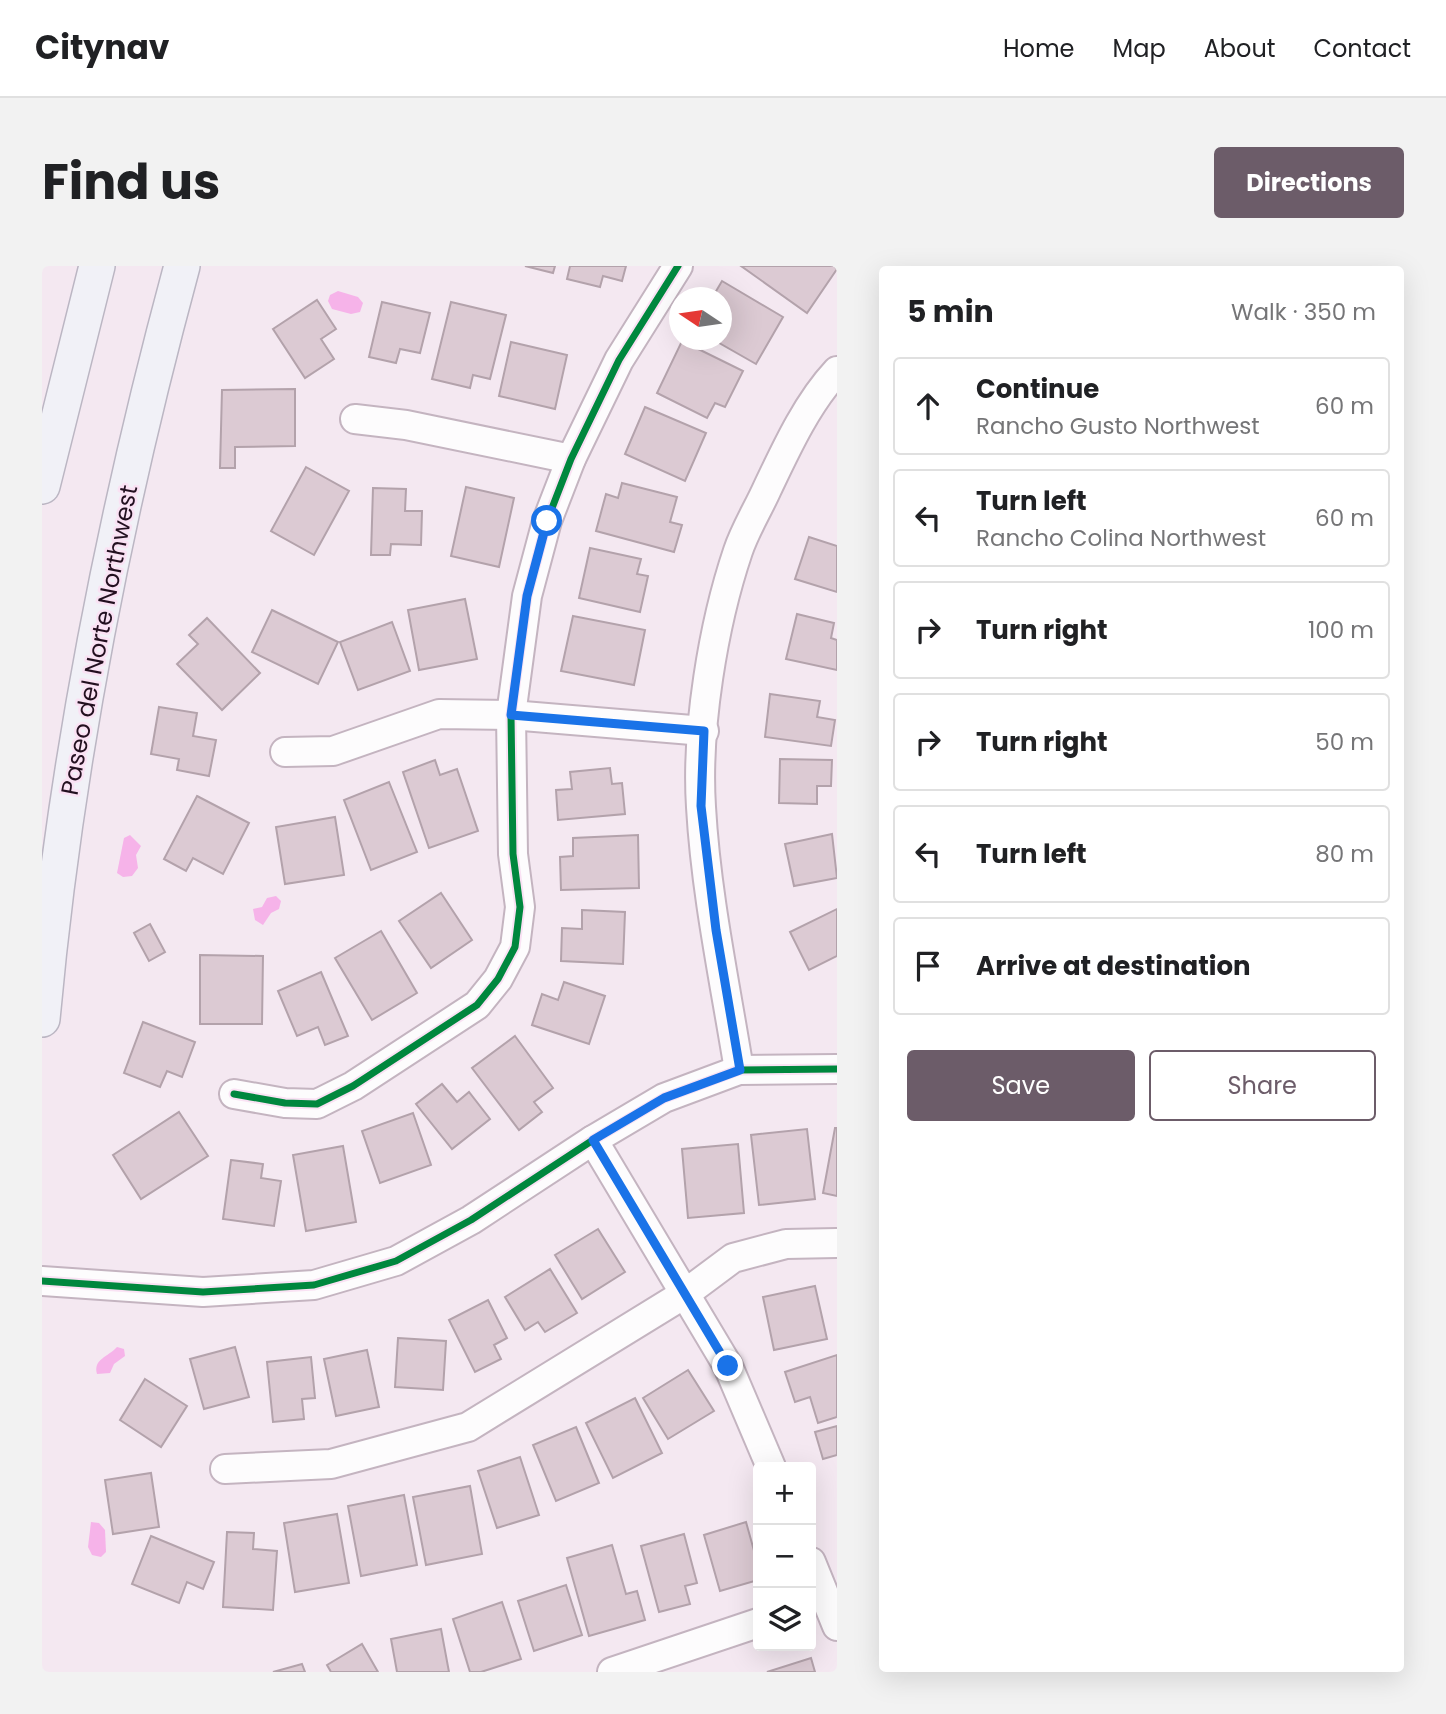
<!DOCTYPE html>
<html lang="en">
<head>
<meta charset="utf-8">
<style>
	:root { --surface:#fff; --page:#f2f2f2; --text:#202124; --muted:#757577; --line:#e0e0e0; --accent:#6c5c69 }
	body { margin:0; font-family:Poppins,sans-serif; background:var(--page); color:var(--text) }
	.controls { position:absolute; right:21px; bottom:21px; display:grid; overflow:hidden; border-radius:7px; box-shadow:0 7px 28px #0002 }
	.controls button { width:63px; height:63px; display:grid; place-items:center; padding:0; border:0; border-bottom:2px solid var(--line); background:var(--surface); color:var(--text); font:35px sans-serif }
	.compass { position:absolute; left:627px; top:21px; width:63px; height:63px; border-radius:50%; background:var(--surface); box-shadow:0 7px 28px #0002; rotate:283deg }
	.stop { position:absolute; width:21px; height:21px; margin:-16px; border:5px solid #1a73e8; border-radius:50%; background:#fff }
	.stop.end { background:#1a73e8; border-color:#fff; box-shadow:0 2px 7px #0008 }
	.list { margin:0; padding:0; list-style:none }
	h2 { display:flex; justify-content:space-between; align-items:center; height:91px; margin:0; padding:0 28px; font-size:30px }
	h2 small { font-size:23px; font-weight:400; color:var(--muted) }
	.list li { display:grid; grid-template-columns:46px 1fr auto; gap:21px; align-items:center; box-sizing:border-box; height:98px; margin:0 14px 14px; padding:0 14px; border:2px solid var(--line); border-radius:7px }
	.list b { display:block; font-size:26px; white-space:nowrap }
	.list p { margin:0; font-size:23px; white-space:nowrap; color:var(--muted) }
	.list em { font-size:23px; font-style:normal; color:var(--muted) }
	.actions { display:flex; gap:14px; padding:21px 28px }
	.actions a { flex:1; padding:16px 0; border:2px solid var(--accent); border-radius:7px; text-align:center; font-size:24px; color:var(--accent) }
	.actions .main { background:var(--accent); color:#fff }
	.icon { flex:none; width:38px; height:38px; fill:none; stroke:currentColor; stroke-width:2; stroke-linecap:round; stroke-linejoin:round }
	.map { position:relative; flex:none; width:795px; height:1406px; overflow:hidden; border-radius:7px }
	header { display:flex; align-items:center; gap:42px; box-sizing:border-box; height:98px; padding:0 35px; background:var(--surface); border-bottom:2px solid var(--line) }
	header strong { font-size:33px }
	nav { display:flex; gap:38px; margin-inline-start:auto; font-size:24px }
	.intro { display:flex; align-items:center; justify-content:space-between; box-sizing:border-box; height:168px; padding:0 42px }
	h1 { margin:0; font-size:49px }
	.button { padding:18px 32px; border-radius:7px; background:var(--accent); color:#fff; font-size:24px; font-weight:700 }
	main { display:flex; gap:42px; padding:0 42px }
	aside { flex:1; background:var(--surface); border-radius:7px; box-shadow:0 7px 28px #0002 }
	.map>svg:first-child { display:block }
	.water { fill:#f6b3e9 }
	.building { fill:#dccad3; stroke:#b3a2ab; stroke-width:2 }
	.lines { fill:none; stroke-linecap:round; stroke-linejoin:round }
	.minor-casing { stroke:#c4b4c0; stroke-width:32 }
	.major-casing { stroke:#bbb6c3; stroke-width:38 }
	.minor { stroke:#fdfcfd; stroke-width:28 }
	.major { stroke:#f1f1f7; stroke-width:35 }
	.cycleway-casing { stroke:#fae2f4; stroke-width:11 }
	.cycleway { stroke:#00873e; stroke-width:7 }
	.route { stroke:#1a73e8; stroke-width:9 }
	.labels { text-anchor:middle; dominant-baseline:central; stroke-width:5; stroke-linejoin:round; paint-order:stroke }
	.street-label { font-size:24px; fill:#231020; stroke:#fae2f4 }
</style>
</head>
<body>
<header>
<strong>Citynav</strong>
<nav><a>Home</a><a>Map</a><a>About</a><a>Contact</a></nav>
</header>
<div class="intro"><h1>Find us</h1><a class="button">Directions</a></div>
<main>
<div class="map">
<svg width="795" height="1406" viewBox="0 0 795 1406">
	<rect width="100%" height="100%" fill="#f4e8f1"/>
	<g class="water">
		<polygon points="296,25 316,31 321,37 318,46 309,48 290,43 286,35 288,29"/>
		<polygon points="88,569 99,580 94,589 96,602 90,610 81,611 75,607 82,572"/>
		<polygon points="234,630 239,635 237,643 229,647 221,659 213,654 211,643 220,641 225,632"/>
		<path d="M75,1081L82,1083L83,1090L72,1098L68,1107L55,1108C51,1093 66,1091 75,1081Z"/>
		<polygon points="49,1256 57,1257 63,1264 64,1286 59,1291 50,1289 46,1281"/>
	</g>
	<g class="building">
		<polygon points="483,0 513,0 511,7"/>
		<polygon points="528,0 584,0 580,15 561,10 558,21 525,13"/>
		<polygon points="699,0 792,0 795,3 765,47"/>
		<polygon points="680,15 741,51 714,98 672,74 680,74 680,32 670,32"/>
		<polygon points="275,34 294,63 279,73 292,93 263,112 231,63"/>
		<polygon points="340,36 388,47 378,87 358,83 354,97 327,91"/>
		<polygon points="409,36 464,49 448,113 431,109 428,122 390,113"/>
		<polygon points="640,75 701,105 683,141 673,137 665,152 615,127"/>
		<polygon points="469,76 525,89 513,143 457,130"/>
		<polygon points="253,123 253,180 193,181 193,202 178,202 180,124"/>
		<polygon points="603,141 664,167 643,215 583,188"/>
		<polygon points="264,201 307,225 272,289 229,265"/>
		<polygon points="580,217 635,231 628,256 640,259 632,286 554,265 564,228 576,232"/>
		<polygon points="424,221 472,232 457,301 409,290"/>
		<polygon points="331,222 364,223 363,245 380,245 379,279 349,278 348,289 329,289"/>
		<polygon points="767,271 795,280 795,326 753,313"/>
		<polygon points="548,282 599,293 595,308 606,310 598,346 537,332"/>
		<polygon points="423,333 435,393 377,404 366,344"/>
		<polygon points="230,344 296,376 276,418 210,386"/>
		<polygon points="755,348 792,357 789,372 795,374 795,404 744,393"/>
		<polygon points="531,350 603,364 592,419 519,405"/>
		<polygon points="165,352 218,407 180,444 135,398 156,378 147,369"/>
		<polygon points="350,356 368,405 316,424 298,376"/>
		<polygon points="728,428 778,435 775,451 793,454 789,480 723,471"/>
		<polygon points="117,441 155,447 151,470 174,474 167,510 135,504 137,493 109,488"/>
		<polygon points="738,493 790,494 789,520 775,520 775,538 737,537"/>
		<polygon points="393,494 398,509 415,503 436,565 387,582 361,506"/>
		<polygon points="568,502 570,518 580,517 583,548 516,554 514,524 530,523 528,506"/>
		<polygon points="347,516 375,586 329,604 302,534"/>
		<polygon points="155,530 207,557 181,608 151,592 144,605 122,593"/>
		<polygon points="293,551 302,609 243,618 234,561"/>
		<polygon points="790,568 795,612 752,620 743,578"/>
		<polygon points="596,569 597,622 519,624 518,591 531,590 531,572"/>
		<polygon points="399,627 430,674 389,702 357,655"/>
		<polygon points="795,643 795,690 767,704 748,666"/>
		<polygon points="540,644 583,646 581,698 519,695 520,662 540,663"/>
		<polygon points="108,658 123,686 107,695 92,667"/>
		<polygon points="339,665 375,727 330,754 293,692"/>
		<polygon points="158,689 221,690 220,758 158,758"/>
		<polygon points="279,706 306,770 283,779 276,761 255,770 236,725"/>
		<polygon points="522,716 563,730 547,778 490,759 500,728 516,734"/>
		<polygon points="101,756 153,776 140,811 125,805 118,821 82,807"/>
		<polygon points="473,770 511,822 492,836 500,846 477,864 430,802"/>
		<polygon points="400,818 415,836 427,826 448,853 410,883 374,838"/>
		<polygon points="137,846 166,890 99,933 71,889"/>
		<polygon points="371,847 389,899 338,917 320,865"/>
		<polygon points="793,862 795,862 795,930 781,927"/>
		<polygon points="765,863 773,933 717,939 709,869"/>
		<polygon points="696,878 702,947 646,952 640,883"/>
		<polygon points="301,880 314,956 264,965 251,889"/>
		<polygon points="189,894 221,898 219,912 239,915 232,960 181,953"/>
		<polygon points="556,963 583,1006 540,1033 513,989"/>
		<polygon points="508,1003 535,1047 503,1066 496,1056 483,1064 463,1031"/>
		<polygon points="773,1020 785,1073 732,1084 721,1031"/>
		<polygon points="446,1034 465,1072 452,1079 459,1093 433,1106 407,1054"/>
		<polygon points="356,1072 404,1075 401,1124 353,1121"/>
		<polygon points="193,1081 207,1131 162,1143 148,1093"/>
		<polygon points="325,1084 337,1141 294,1150 282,1093"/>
		<polygon points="795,1089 795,1151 776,1157 768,1131 753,1136 743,1106"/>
		<polygon points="269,1091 273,1132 260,1133 262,1153 231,1156 225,1096"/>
		<polygon points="646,1104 672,1145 626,1173 601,1132"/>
		<polygon points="103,1113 145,1140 119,1181 78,1154"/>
		<polygon points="593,1132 620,1187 571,1212 544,1157"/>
		<polygon points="795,1160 795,1189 781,1193 773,1166"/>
		<polygon points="534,1161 557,1217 514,1235 491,1179"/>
		<polygon points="478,1191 497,1249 455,1262 436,1205"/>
		<polygon points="109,1207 117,1261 71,1268 63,1214"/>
		<polygon points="428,1220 440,1288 384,1299 371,1231"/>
		<polygon points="362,1229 375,1299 319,1310 306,1240"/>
		<polygon points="295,1248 307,1317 253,1326 242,1257"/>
		<polygon points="704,1256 716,1299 716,1314 678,1325 662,1269"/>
		<polygon points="185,1266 212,1267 211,1283 235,1285 231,1344 181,1341"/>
		<polygon points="642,1268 655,1317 643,1320 648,1338 617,1346 599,1280"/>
		<polygon points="109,1270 172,1296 161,1323 145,1316 137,1337 90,1318"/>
		<polygon points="570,1279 584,1328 595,1325 603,1354 547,1370 525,1292"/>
		<polygon points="524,1319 540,1369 492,1385 476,1335"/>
		<polygon points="460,1336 479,1393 439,1406 428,1406 411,1353"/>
		<polygon points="399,1363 407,1406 355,1406 349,1373"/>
		<polygon points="320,1378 336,1406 289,1406 285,1399"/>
		<polygon points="769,1392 773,1406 725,1406"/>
		<polygon points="260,1398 263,1406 231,1406"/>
	</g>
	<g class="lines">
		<g class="minor-casing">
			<g id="minor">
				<polyline points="313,153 364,159 529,193"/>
				<polyline points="243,486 291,485 397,448 469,449 662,465"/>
				<path d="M697,804C683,717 664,629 659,541C654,463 671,359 696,285C703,264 716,243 725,223C744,183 765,137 795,105"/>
				<polyline points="192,828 243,837 275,838 311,820 435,739 456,713 473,681 478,641 471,588 469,449 485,330 505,255 529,193 577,94 636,0"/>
				<polyline points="551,874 686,1100 729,1201"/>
				<polyline points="0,1015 161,1026 272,1019 354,995 429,954 551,874 622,832 697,804 795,803"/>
				<polyline points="183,1203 289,1198 426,1161 644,1027 691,992 744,978 795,977"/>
				<polyline points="769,1296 795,1360"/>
				<polyline points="570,1406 716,1357"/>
			</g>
		</g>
		<g class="major-casing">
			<g id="major">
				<polyline points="0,220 55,0"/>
				<path d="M0,753C23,498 73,247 140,0"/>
			</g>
		</g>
		<use href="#minor" class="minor"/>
		<use href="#major" class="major"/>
		<g class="cycleway-casing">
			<g id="cycleway">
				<polyline points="192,828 243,837 275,838 311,820 435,739 456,713 473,681 478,641 471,588 469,449 485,330 505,255 529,193 577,94 636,0"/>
				<polyline points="0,1015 161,1026 272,1019 354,995 429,954 551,874 622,832 697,804 795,803"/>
			</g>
		</g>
		<use href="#cycleway" class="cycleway"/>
	</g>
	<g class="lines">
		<polyline class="route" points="505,255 485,330 469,449 662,465 659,540 674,664 698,804 622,832 551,874 686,1100"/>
	</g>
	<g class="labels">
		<g class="street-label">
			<text transform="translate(57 374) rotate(-79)">Paseo del Norte Northwest</text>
		</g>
	</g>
</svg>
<div class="controls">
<button>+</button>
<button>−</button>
<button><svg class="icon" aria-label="layers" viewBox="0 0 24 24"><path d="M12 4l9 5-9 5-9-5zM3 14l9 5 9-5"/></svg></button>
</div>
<svg class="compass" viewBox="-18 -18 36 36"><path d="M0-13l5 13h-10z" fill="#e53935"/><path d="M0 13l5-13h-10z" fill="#757577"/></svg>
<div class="stop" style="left:505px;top:255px"></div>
<div class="stop end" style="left:686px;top:1100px"></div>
</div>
<aside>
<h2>5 min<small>Walk · 350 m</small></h2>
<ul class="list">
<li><svg class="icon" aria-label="ahead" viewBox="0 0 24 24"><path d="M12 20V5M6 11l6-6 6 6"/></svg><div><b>Continue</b><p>Rancho Gusto Northwest</p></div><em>60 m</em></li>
<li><svg class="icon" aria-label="left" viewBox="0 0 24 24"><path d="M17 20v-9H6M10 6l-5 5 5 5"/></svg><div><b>Turn left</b><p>Rancho Colina Northwest</p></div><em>60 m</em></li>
<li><svg class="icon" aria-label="right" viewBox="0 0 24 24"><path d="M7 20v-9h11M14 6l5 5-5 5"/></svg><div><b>Turn right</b></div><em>100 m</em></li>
<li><svg class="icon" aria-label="right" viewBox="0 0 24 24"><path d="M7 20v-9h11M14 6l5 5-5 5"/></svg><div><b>Turn right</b></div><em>50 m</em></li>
<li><svg class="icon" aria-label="left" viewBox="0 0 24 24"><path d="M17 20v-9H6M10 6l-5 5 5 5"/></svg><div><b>Turn left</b></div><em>80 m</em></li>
<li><svg class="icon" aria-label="arrive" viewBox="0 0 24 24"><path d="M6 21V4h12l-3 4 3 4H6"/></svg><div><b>Arrive at destination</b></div></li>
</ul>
<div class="actions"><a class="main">Save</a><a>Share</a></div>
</aside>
</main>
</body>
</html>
